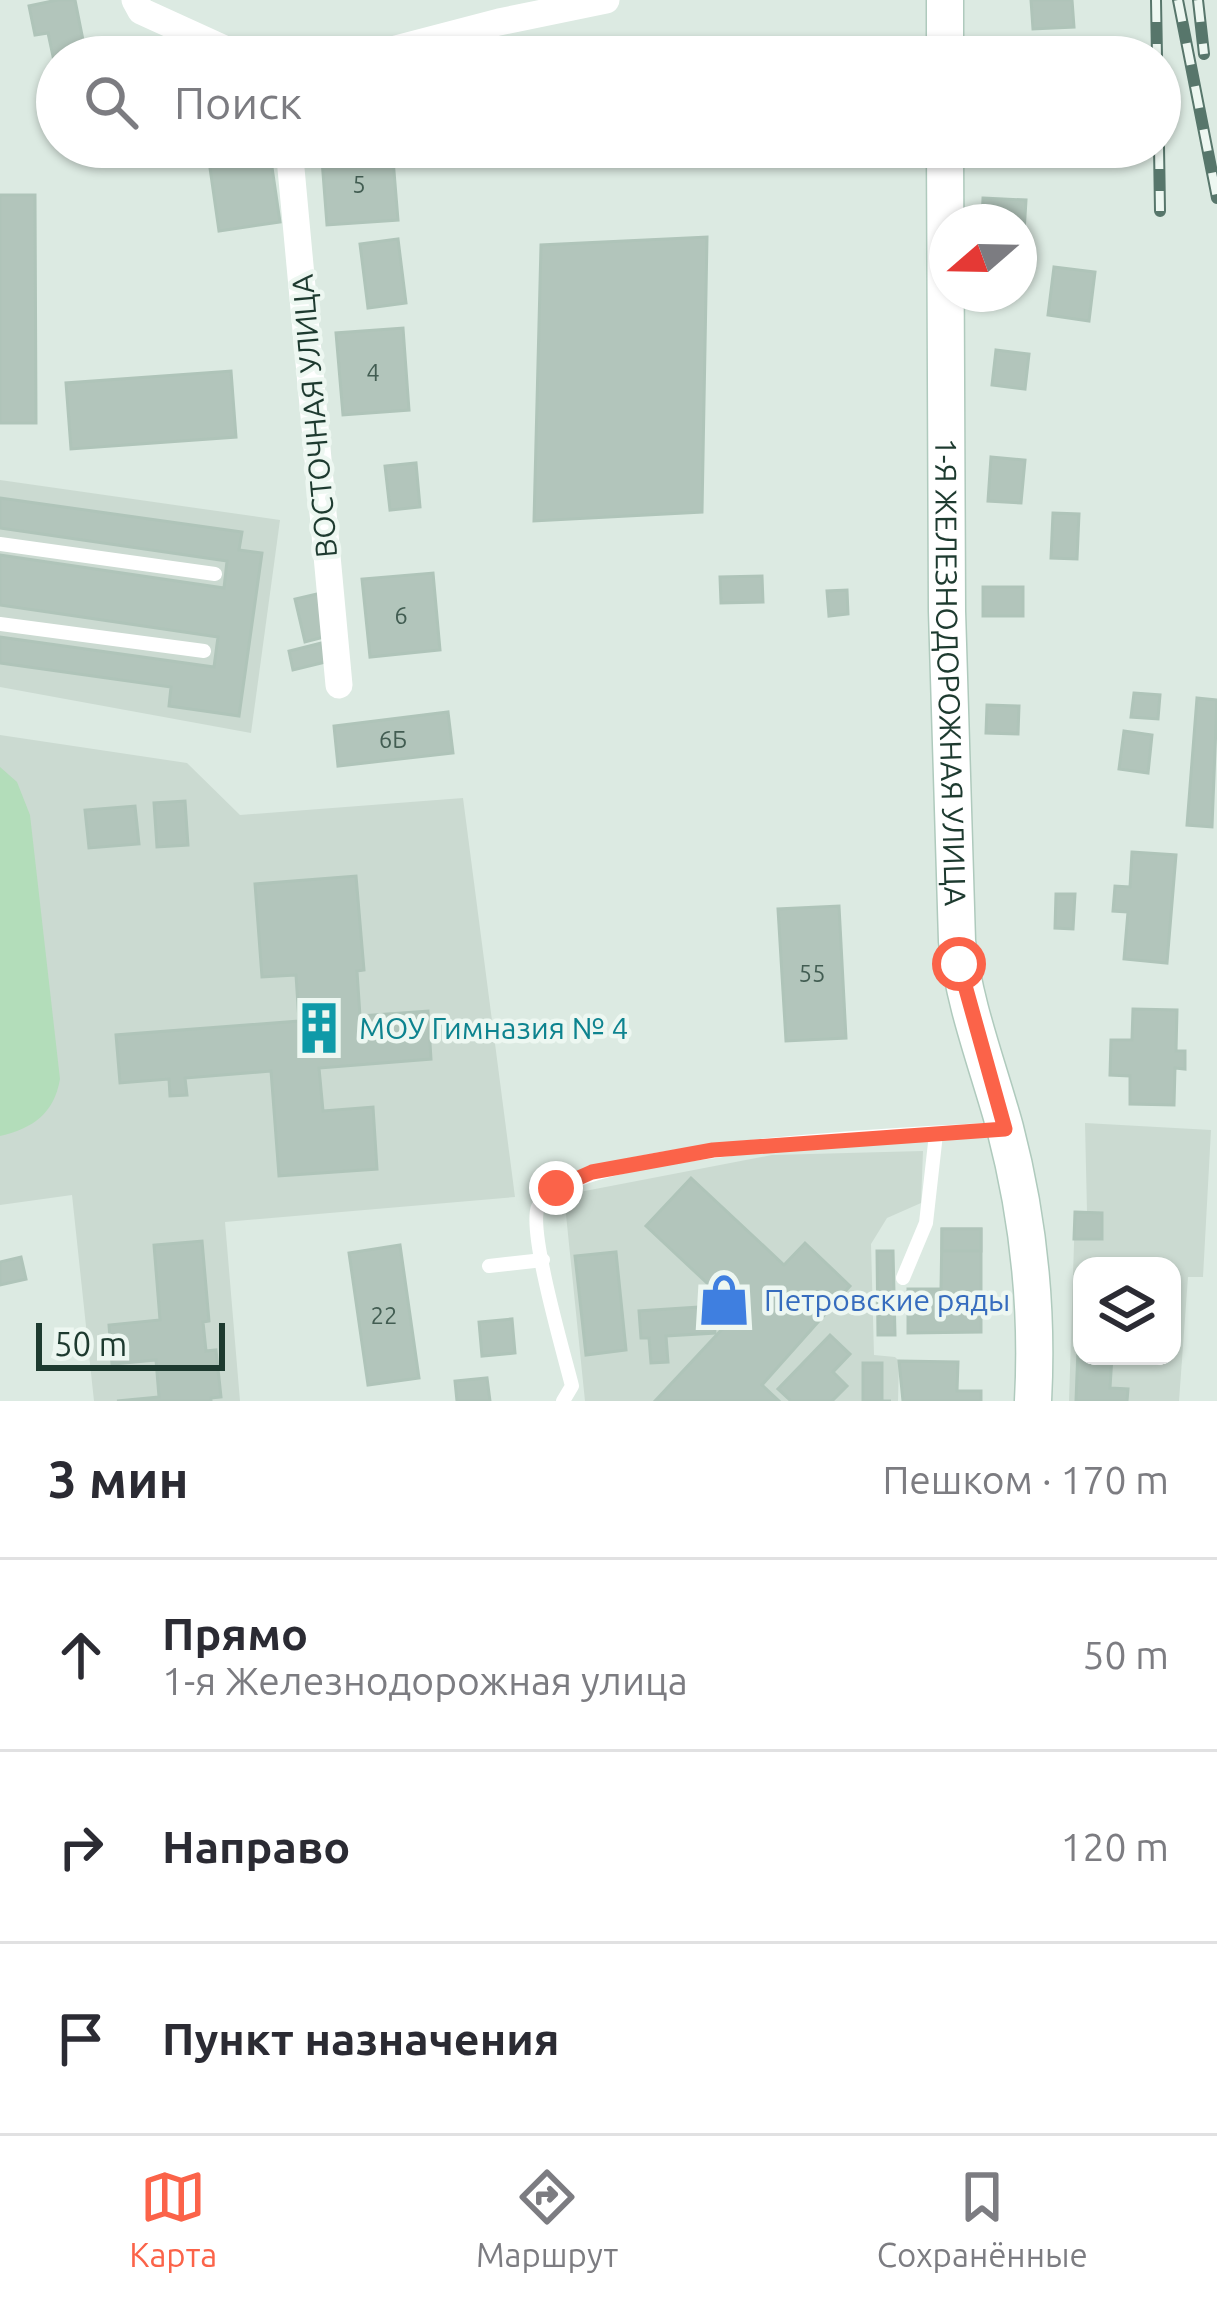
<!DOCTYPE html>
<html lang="ru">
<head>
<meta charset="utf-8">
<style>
	:root { --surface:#fff; --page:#f7f7f7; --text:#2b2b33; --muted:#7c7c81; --line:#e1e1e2; --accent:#fb6349 }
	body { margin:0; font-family:Ubuntu,sans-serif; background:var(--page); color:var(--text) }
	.controls { position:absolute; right:36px; bottom:36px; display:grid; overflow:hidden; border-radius:24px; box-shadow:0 3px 9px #0004 }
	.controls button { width:108px; height:108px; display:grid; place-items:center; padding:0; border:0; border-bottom:3px solid var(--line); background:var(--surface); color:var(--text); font:60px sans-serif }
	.compass { position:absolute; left:929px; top:204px; width:108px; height:108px; border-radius:50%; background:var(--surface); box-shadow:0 3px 9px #0004; rotate:250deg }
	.scale { position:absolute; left:36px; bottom:30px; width:189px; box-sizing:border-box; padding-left:12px; border:6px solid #1d3a2f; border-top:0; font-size:33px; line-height:42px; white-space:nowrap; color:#1d3a2f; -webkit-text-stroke:9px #edf7f1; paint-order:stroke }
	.stop { position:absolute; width:36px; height:36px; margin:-27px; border:9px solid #fb6349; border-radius:50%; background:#fff }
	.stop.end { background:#fb6349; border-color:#fff; box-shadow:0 3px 12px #0008 }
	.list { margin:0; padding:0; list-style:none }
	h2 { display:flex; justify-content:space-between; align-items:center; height:156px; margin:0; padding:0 48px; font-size:51px }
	h2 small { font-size:39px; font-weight:400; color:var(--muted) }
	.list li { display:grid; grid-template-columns:78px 1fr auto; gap:36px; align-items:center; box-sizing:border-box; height:192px; padding:0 48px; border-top:3px solid var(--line) }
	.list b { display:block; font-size:45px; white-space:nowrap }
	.list p { margin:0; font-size:39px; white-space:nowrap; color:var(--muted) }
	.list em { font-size:39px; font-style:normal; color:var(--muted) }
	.icon { flex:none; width:66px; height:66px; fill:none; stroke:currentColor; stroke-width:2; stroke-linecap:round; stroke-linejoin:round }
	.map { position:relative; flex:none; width:1217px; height:1401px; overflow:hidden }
	.search { position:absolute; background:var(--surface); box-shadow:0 3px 9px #0004; left:36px; right:36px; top:36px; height:132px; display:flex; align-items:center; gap:30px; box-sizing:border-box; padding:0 42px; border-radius:66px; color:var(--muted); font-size:45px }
	.sheet { height:732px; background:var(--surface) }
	nav { display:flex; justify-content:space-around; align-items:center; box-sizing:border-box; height:168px; border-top:3px solid var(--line); background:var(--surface); font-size:33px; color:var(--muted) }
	nav a { display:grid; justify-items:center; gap:6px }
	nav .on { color:var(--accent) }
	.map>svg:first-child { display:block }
	.built { fill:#cbdad1; fill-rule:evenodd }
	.green { fill:#b3ddba }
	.building { fill:#b2c5bb; stroke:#afc4b9; stroke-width:3 }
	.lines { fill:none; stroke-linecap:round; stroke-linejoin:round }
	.secondary-casing { stroke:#afcabd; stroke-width:39 }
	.lane { stroke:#fff; stroke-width:14 }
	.street { stroke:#fff; stroke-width:27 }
	.secondary { stroke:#fff; stroke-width:36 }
	.rail-casing { stroke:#57766b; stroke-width:12 }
	.rail { stroke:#edf7f1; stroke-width:8; stroke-dasharray:22; stroke-linecap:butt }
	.route { stroke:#fb6349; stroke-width:15 }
	.labels { text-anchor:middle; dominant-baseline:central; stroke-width:9; stroke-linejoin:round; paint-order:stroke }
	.number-label { font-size:24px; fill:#425d52 }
	.street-label { font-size:30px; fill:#1d3a2f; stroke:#edf7f1 }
	.culture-label { font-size:30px; fill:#0d838f; stroke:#edf7f1; text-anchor:start }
	.shop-label { font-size:30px; fill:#366cbe; stroke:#edf7f1; text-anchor:start }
</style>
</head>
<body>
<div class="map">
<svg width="1217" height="1401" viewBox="0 0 1217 1401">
	<rect width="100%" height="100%" fill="#dceae2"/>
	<g class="built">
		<polygon points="0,480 280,520 251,733 0,687"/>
		<polygon points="0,735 187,763 240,815 463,798 515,1197 225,1222 240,1401 94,1401 72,1195 0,1205"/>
		<path d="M1085,1123L1211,1130L1203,1277H1188L1179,1401H1069L1075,1212H1087ZM1082,1266H1172V1356H1082Z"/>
		<polygon points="923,1151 921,1203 887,1218 871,1244 874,1355 895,1357 899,1361 898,1401 585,1401 564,1195 772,1155"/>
	</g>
	<path class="green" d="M0,767L17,782L30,815L60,1079C54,1113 34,1128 0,1136Z"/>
	<g class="building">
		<polygon points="57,0 75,0 86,55 57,57 54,61 48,33 35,35 29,6"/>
		<polygon points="1031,0 1072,0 1074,27 1033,29"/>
		<polygon points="207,147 269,147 280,222 219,231"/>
		<polygon points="321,147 392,147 398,220 327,225"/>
		<polygon points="828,147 879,147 879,156 828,155"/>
		<polygon points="0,195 35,195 36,423 0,423"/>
		<polygon points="983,198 1026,200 1024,233 1019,233 1019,222 982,222"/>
		<polygon points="707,237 702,512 534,521 541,245"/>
		<polygon points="398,239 406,303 368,308 360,244"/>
		<polygon points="1054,267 1095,272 1089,321 1048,315"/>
		<polygon points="403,328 409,410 343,415 336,333"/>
		<polygon points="996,350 1029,354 1025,389 992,385"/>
		<polygon points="231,371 236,437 71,449 66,383"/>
		<polygon points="991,457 1025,460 1021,503 988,501"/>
		<polygon points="416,463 420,507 390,510 385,466"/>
		<polygon points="0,498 242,532 239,550 262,553 239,716 169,706 171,687 0,663 0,637 214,667 218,637 0,605 0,555 224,588 227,561 0,528"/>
		<polygon points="1053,513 1079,514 1077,559 1051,558"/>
		<polygon points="433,573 440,650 370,657 362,579"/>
		<polygon points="762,576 763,602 721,603 720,577"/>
		<rect x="983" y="587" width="40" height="29"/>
		<polygon points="847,590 848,614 829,616 827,591"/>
		<polygon points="321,593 332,635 305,642 295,599"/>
		<polygon points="321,643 326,662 293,670 289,651"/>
		<polygon points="1134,693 1160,695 1158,719 1131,717"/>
		<polygon points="1197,698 1217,700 1212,827 1187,825"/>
		<polygon points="987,705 1019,706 1018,734 986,733"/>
		<polygon points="448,712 453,753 338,766 334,726"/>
		<polygon points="1124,731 1152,735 1148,773 1119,769"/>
		<polygon points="185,801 188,845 157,847 154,803"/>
		<polygon points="135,806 139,844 89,848 85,810"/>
		<polygon points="1132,852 1176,855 1167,963 1124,959 1128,912 1113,911 1115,886 1130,887"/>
		<polygon points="356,876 364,970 357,971 360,1016 428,1011 431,1059 319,1068 323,1111 373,1107 377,1169 279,1176 271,1071 185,1078 187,1095 170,1096 169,1079 120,1083 116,1035 299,1021 296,975 262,977 255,884"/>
		<polygon points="1056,894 1075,894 1073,929 1055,928"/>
		<polygon points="839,906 846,1038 786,1041 778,909"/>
		<polygon points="1133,1009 1177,1010 1176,1051 1185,1051 1185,1069 1175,1068 1174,1105 1130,1104 1130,1076 1110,1075 1111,1040 1132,1040"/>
		<polygon points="691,1178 784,1265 805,1243 850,1286 762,1385 779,1401 655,1401 738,1312 646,1226"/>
		<polygon points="1075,1212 1102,1213 1102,1239 1074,1239"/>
		<polygon points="942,1229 981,1229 981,1332 908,1333 908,1289 941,1289"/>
		<rect x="942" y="1229" width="39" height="22"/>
		<polygon points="202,1241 209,1321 203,1322 206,1351 216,1350 221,1397 211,1398 211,1401 117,1401 159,1397 156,1360 112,1364 109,1325 160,1320 154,1245"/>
		<polygon points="400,1245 419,1378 368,1385 349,1253"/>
		<polygon points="877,1251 893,1251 895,1335 878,1335"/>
		<polygon points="616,1252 626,1350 586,1355 575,1256"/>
		<polygon points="21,1257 26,1279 0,1285 0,1262"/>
		<polygon points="713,1306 715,1333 666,1336 668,1362 651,1363 649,1338 641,1338 639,1311"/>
		<polygon points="512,1319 515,1353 482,1356 479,1322"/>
		<polygon points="830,1335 850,1354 833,1372 847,1386 832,1401 791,1401 778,1389"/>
		<polygon points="1078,1349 1082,1349 1082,1356 1112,1356 1110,1388 1128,1389 1127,1401 1076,1401"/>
		<polygon points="899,1361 958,1362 957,1391 981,1391 981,1401 903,1401"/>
		<polygon points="863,1363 882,1363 882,1401 891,1401 863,1401"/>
		<polygon points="487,1378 490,1401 457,1401 455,1381"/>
	</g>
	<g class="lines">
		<g class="secondary-casing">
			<g id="secondary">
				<polyline points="945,0 945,57"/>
				<path id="s1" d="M945,147L947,611L957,941C964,1005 988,1066 1005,1128C1028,1216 1038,1309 1033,1401"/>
			</g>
		</g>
		<g class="lane">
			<polyline points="0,544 215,574"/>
			<polyline points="0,624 204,651"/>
			<polyline points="489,1266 543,1260"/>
			<polyline points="903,1278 926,1223 936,1134"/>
			<path d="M563,1401L572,1386C564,1354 528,1231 538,1207C565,1145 928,1134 1000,1129"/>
		</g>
		<g class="street">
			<polyline points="135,0 141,11 242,57"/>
			<polyline points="365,57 499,22 606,0"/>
			<polyline points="289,147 339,685"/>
		</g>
		<use href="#secondary" class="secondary"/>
		<g class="rail-casing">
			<g id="rail">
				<polyline points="1156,0 1157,57"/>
				<polyline points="1178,0 1217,198"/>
				<polyline points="1198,0 1204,54"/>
				<polyline points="1159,147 1160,211"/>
			</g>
		</g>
		<use href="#rail" class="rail"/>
	</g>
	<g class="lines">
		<polyline class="route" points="556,1188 592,1172 713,1150 1005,1129 959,964"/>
	</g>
	<defs>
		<g id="building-bare" transform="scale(4.14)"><path d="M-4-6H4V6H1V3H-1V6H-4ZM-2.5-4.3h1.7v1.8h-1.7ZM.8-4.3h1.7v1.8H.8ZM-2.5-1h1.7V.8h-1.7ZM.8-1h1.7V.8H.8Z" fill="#0f9aa8" stroke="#edf7f1" stroke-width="2.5" paint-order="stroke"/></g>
		<g id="shop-bare" transform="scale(4.14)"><path d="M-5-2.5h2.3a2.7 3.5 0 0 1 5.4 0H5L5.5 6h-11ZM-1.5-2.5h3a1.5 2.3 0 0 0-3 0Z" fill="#3f7fe0" stroke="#edf7f1" stroke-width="2.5" paint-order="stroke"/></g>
	</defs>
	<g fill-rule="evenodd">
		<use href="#building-bare" x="319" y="1028"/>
		<use href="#shop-bare" x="724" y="1300"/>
	</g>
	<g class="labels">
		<g class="number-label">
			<text x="359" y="184">5</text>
			<text x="373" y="372">4</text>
			<text x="401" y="615">6</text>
			<text x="393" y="739">6Б</text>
			<text x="812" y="973">55</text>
			<text x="384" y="1315">22</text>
		</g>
		<g class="street-label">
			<text transform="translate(314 416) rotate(-95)">ВОСТОЧНАЯ УЛИЦА</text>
			<text stroke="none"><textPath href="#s1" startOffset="525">1-Я ЖЕЛЕЗНОДОРОЖНАЯ УЛИЦА</textPath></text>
		</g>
		<g class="culture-label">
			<text x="359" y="1028">МОУ Гимназия № 4</text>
		</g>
		<g class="shop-label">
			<text x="764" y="1300">Петровские ряды</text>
		</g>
	</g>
</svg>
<div class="controls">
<button><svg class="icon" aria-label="layers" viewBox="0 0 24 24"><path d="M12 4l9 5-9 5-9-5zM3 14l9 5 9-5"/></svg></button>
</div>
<svg class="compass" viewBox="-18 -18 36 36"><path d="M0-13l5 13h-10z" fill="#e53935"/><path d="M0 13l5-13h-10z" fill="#7c7c81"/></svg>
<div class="scale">50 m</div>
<div class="stop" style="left:959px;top:964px"></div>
<div class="stop end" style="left:556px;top:1188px"></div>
<div class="search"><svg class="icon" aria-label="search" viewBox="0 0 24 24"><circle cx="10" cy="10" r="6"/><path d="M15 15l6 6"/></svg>Поиск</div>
</div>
<section class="sheet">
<h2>3 мин<small>Пешком · 170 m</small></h2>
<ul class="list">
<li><svg class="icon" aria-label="ahead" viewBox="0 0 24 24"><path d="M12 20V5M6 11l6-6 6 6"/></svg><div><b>Прямо</b><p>1-я Железнодорожная улица</p></div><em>50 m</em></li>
<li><svg class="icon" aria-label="right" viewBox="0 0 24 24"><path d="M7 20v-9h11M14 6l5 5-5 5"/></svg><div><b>Направо</b></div><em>120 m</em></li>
<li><svg class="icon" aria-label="arrive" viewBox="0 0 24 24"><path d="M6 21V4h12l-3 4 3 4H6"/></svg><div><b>Пункт назначения</b></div></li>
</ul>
</section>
<nav>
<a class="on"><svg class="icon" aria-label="map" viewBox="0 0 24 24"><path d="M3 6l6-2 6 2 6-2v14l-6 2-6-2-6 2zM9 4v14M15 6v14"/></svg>Карта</a>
<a><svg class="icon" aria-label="directions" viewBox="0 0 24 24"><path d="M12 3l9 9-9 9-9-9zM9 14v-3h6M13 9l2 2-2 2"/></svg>Маршрут</a>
<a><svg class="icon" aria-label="saved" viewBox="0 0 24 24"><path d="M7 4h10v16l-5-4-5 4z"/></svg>Сохранённые</a>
</nav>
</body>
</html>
